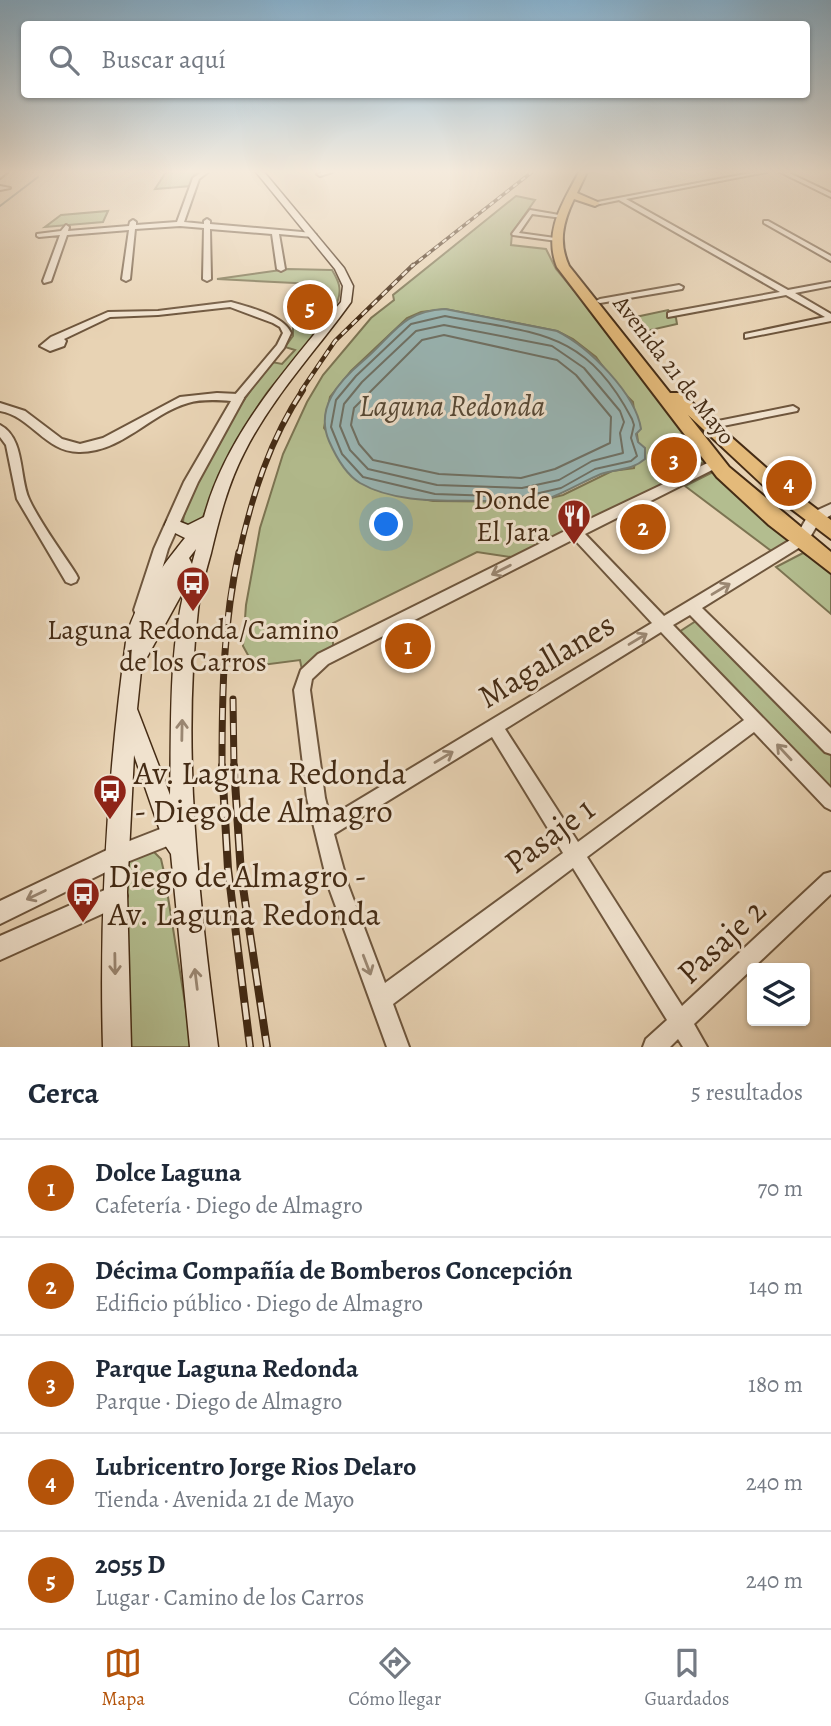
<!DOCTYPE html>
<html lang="es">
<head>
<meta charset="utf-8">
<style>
	:root { --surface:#fff; --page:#f6f6f7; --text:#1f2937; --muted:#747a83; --line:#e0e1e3; --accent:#b45309 }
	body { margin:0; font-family:Alegreya,serif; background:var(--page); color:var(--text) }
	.controls { position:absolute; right:21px; bottom:21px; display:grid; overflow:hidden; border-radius:7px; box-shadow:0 2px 5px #0004 }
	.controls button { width:63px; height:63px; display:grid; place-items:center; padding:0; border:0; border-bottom:2px solid var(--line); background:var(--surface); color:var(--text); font:35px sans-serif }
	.you { position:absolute; left:387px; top:525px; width:24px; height:24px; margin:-18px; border:5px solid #fff; border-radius:50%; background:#1a73e8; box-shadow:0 0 0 10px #1a73e833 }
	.badge { display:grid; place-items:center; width:46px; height:46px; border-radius:50%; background:var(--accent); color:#fff; font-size:23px; font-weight:700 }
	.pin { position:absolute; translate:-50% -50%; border:4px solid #fff; box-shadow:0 2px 7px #0006 }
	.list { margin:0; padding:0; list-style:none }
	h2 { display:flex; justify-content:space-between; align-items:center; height:91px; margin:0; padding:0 28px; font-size:30px }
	h2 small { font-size:23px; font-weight:400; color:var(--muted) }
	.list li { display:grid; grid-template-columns:46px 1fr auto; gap:21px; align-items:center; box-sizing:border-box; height:98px; padding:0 28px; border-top:2px solid var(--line) }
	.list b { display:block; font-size:26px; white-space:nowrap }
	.list p { margin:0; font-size:23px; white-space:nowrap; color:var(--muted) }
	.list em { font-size:23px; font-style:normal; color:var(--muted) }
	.icon { flex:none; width:38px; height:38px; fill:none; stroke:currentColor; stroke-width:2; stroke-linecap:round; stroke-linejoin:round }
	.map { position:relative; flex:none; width:831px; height:1047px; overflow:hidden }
	.search { position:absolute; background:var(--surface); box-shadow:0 2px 5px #0004; left:21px; right:21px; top:21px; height:77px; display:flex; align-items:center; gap:18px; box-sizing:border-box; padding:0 24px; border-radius:7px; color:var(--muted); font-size:26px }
	.sheet { height:581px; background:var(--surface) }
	nav { display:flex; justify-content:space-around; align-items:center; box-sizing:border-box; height:98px; border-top:2px solid var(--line); background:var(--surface); font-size:19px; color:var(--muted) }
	nav a { display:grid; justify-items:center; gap:4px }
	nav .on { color:var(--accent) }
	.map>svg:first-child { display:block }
	.green { fill:#b3bd8f; stroke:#7c7452; stroke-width:2; fill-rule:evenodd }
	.water { fill:#99b6b5; stroke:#777f75; stroke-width:2 }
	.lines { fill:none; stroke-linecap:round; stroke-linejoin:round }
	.shore { stroke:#6f7165; stroke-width:2 }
	.stream { stroke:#777f75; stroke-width:2 }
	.minor-casing { stroke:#6e563d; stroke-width:4 }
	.tertiary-casing { stroke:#6e563d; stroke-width:4 }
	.secondary-casing { stroke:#452c15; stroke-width:3 }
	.primary-casing { stroke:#452c15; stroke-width:4 }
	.minor { fill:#f0e2ce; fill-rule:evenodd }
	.tertiary { fill:#f0e2ce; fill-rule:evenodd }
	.secondary { fill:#f0e2ce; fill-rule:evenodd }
	.primary { fill:#e4ba7a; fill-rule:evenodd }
	.rail-far4-casing { stroke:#452c15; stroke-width:3.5 }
	.rail-far3-casing { stroke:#452c15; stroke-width:4.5 }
	.rail-far2-casing { stroke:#452c15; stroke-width:6 }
	.rail-far1-casing { stroke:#452c15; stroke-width:7 }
	.rail-casing { stroke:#452c15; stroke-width:8 }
	.rail-far4 { stroke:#f0e2ce; stroke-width:2; stroke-dasharray:5; stroke-linecap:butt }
	.rail-far3 { stroke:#f0e2ce; stroke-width:2.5; stroke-dasharray:7; stroke-linecap:butt }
	.rail-far2 { stroke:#f0e2ce; stroke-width:3.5; stroke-dasharray:10; stroke-linecap:butt }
	.rail-far1 { stroke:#f0e2ce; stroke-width:4.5; stroke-dasharray:12; stroke-linecap:butt }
	.rail { stroke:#f0e2ce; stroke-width:5; stroke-dasharray:17; stroke-linecap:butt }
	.oneway { stroke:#9a8772 }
	.labels { text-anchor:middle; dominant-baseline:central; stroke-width:6; stroke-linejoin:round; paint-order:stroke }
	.far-street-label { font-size:23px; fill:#452c15; stroke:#f0e2ce }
	.poi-label { font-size:28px; fill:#452c15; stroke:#f0e2ce; text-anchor:end }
	.water-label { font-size:30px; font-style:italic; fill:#564835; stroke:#f0e2ce }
	.near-street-label { font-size:33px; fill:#452c15; stroke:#f0e2ce }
	.near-poi-label { font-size:33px; fill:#452c15; stroke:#f0e2ce; text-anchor:start }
</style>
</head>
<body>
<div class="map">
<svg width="831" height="1047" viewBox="0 0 831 1047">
	<rect width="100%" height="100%" fill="#e8d3b4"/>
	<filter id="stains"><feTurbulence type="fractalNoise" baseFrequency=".00286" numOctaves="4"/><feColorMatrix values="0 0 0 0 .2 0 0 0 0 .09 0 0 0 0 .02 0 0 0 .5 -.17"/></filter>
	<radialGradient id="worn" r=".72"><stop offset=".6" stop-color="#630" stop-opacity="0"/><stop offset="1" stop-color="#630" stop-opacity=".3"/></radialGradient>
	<g class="green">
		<polygon points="166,172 200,172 194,175 191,186 155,189"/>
		<path d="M516,196L535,200L512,233L511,245L546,249L556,269L663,398L706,461L524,559L477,552L333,623V651L303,675L300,660L254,666L243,646L246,605L260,528L283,454L307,402L323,375L371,318L394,300L393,295ZM445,309L557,331L573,339L596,357L616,385L633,402L638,442L634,468L612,471L563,495L535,502L433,501L374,489L324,428L330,397L351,371L407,318L421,312Z"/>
		<polygon points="108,211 103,222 45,227 61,215"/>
		<path d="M288,269L332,270C338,280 342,288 338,300C327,333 287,365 266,394C237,435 221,479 200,523L193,528L183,525C182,514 190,500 195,489C215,442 240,402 272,362L282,364L295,350L285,347L293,336V323L303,321L330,301L315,284L217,279Z"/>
		<polygon points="668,310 676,318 677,324 642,332 631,318"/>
		<polygon points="713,472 795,542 774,553 685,486"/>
		<polygon points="803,553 831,570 831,614 776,567"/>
		<polygon points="699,619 831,752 831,791 679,632"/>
		<polygon points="152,850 161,859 164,872 192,1047 130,1047 124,925 127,859"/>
	</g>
	<path class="water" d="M445,309L557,331C589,347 636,394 641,429L636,434L638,442L645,448V459C631,471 618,468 601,474C575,485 552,502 523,504C511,504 498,502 486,501C446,500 396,504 360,483C345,474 336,457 329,441C315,408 338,382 363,361C393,336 401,311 445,309Z"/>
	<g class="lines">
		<g class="shore">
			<path d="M445,316C535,334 584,328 632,419L634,425L631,438L637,456L631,461L595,469L561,488L522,497L435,494L363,477L342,454L331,427L336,400L356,376L411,324Z"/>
			<polygon points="444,325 552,346 584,368 620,411 624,422 620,433 623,453 592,461 559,480 522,488 437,485 368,469 350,450 340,426 344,404 362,382 416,331"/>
			<polygon points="444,335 557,360 576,375 611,417 610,443 555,469 521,478 439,474 373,460 359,444 351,425 354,408 422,340"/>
		</g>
		<polyline class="stream" points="0,206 38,177"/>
		<g class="minor-casing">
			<g id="minor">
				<polygon points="1,172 7,172 0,178 0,173"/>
				<polygon points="202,172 208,172 199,179 184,222 204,224 204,221 207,219 210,221 210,224 313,233 316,235 313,237 279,234 285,269 281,271 277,269 272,234 210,229 211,279 207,281 203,279 204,228 180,226 135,229 130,279 126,281 122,279 129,230 67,235 51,281 44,283 43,281 60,235 39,237 37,236 37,234 61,231 66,225 69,227 68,231 129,226 130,222 133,220 136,222 136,225 177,222 193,178"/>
				<polygon points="323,172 332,172 320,176 317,174"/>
				<polygon points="756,172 767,172 626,199 788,290 831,282 831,286 795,293 831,314 831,321 745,338 745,334 825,317 786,295 668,317 668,313 671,312 780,292 619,200 595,205 592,203"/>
				<polygon points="780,172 787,172 831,193 831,197"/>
				<polygon points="0,186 10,188 0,190"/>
				<polygon points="530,210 565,216 562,218 532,214 519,233 555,238 558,240 557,241 513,235 512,234"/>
				<polygon points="764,221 768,221 831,256 831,261 764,223"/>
				<polygon points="679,285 683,287 682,289 600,303 596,301 600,299"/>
				<path d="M231,302C249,307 284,316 291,333L284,348L242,400L238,401L233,398L234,396L277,345L283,333L280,327L273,323L230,307L158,315L110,317L64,339L66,341L64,346L50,351L40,346L51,337L108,312L158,311Z"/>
				<polygon points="793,406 798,409 797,411 708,429 703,426 708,423"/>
				<path d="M0,425C25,438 19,477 29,499C40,523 62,552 76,574L78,578L76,582L71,584L66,582L17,499L6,445L0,437Z"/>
				<path d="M716,459L720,460L722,463L720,466L585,534L664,616L797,536H805L807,540L805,544L702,608L831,734V754L825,752L690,615L673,625L831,788V810L825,807L754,732L587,857L682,1006L824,874L831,872V894L694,1024L707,1047H683L678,1039L670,1047H643L646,1039L667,1020L573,868L393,1004L409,1047H387L328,885L307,798L294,690L301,670L318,654L571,528ZM574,539L652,623L330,817L325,798L310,690L312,679L328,664ZM661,632L744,720L578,842L505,729ZM492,737L563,853L385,983L348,885L334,834Z"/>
			</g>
		</g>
		<g class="tertiary-casing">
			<g id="tertiary">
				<path d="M217,393L238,394L244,398L198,482L168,549L150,610L148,615L142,617L136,615L134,610L154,549L184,482L231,401C217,400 201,399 188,403C150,414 122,452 80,452C46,453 31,416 0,411V403L25,411L62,439L80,444L103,438L180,397Z"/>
				<polygon points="831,504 831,515 819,522 806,544 796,544 794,540 809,514"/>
				<polygon points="173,824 180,827 183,834 180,841 122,864 0,924 0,901 109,849"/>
				<polygon points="116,885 124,888 127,896 124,904 0,960 0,936"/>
			</g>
		</g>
		<g class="secondary-casing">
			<path id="secondary" d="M256,172H264L344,268L353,286L351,302C315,352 272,397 244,453C228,484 219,519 211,553C206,571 200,591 198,610C181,756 200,902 218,1047H190L171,854L165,845L134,755L127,892L131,1047H103C99,908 108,772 127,634C139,596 161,568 185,538L167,529L165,525L167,521L173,519L188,525L204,517C226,434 288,367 341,302L343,286L335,269ZM196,549L192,564L189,558ZM185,588C168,654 172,727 170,795L137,709L142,661L146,659Z"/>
		</g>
		<g class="primary-casing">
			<path id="primary" d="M579,172H587L577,193L600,203L595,206L574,199C563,222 558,242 569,266L670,393H681L789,488L831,520V539L777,498L688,415L729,467L831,552V573L769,525L717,477L557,267C543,231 563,203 579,172Z"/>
		</g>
		<use href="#minor" class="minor"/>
		<use href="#tertiary" class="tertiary"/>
		<use href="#secondary" class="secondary"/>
		<use href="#primary" class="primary"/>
		<g class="rail-far4-casing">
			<polyline id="rail-far4" points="411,267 532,172"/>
		</g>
		<g class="rail-far3-casing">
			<polyline id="rail-far3" points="301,391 335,341 413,265"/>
		</g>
		<g class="rail-far2-casing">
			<path id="rail-far2" d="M239,554C252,496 270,439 303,390"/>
		</g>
		<g class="rail-far1-casing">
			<g id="rail-far1">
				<polyline points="233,699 234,768"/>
				<path d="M222,768C222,695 223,623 239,552"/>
			</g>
		</g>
		<g class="rail-casing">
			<g id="rail">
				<polyline points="222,766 228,869 250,1047"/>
				<polyline points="234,766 241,874 267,1047"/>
			</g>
		</g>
		<use href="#rail-far4" class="rail-far4"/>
		<use href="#rail-far3" class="rail-far3"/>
		<use href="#rail-far2" class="rail-far2"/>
		<use href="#rail-far1" class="rail-far1"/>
		<use href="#rail" class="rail"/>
	</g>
	<defs><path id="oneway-shaft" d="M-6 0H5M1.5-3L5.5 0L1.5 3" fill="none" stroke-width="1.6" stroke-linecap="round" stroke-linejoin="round" transform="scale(1.75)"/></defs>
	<g class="oneway">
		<use href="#oneway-shaft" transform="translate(501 570) rotate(153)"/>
		<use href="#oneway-shaft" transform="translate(721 589) rotate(-31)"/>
		<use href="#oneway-shaft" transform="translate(638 639) rotate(-31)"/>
		<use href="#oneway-shaft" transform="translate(182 730) rotate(-89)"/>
		<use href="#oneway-shaft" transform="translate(784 752) rotate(-133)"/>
		<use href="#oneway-shaft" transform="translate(444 757) rotate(-31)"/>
		<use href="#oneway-shaft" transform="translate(36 895) rotate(154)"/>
		<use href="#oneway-shaft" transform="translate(115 964) rotate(89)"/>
		<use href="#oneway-shaft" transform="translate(367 965) rotate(69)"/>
		<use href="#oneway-shaft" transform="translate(196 979) rotate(-97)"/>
	</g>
	<linearGradient id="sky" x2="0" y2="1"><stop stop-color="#88b5d4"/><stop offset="0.54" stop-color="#f5ebdd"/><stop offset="1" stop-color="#f5ebdd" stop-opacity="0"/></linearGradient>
	<rect width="831" height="318" fill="url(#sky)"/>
	<defs>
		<g id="restaurant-pin" transform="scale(1.75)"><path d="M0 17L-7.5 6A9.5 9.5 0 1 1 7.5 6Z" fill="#8f2418" stroke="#f0e2ce"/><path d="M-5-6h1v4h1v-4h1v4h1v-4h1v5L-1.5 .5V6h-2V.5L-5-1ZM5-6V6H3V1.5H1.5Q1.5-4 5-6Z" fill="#fff"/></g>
		<g id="bus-pin" transform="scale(1.75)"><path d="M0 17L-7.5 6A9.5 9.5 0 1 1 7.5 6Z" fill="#8f2418" stroke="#f0e2ce"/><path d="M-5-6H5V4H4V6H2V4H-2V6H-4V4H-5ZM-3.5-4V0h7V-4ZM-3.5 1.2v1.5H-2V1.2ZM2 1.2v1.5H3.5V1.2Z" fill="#fff"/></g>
	</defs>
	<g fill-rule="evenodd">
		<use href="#restaurant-pin" x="574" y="516"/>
		<use href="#bus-pin" x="193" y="583"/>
		<use href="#bus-pin" x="110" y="791"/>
		<use href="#bus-pin" x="83" y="894"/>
	</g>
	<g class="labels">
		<g class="far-street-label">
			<text transform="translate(674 370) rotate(52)">Avenida 21 de Mayo</text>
		</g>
		<g class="poi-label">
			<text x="550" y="500">Donde<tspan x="550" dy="32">El Jara</tspan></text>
			<text x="193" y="630" text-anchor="middle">Laguna Redonda/Camino<tspan x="193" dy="32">de los Carros</tspan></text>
		</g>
		<g class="water-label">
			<text x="452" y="406">Laguna Redonda</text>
		</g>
		<g class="near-street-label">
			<text transform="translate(546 660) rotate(-31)">Magallanes</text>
			<text transform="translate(549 835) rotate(-37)">Pasaje 1</text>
			<text transform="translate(721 941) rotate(-43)">Pasaje 2</text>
		</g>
		<g class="near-poi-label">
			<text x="134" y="772">Av. Laguna Redonda<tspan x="134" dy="38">- Diego de Almagro</tspan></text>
			<text x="108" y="875">Diego de Almagro -<tspan x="108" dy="38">Av. Laguna Redonda</tspan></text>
		</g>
	</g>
	<rect width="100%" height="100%" filter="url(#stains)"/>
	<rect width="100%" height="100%" fill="url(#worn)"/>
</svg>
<div class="controls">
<button><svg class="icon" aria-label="layers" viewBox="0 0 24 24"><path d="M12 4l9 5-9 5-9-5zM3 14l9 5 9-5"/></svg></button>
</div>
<div class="you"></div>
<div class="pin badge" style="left:408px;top:646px">1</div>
<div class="pin badge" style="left:643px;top:527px">2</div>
<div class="pin badge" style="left:674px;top:460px">3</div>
<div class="pin badge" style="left:789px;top:483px">4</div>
<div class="pin badge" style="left:310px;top:307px">5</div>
<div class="search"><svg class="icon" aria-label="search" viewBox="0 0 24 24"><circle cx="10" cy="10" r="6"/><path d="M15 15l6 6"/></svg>Buscar aquí</div>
</div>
<section class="sheet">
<h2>Cerca<small>5 resultados</small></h2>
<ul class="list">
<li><span class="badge">1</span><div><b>Dolce Laguna</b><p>Cafetería · Diego de Almagro</p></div><em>70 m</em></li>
<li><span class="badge">2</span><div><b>Décima Compañía de Bomberos Concepción</b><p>Edificio público · Diego de Almagro</p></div><em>140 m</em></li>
<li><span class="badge">3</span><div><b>Parque Laguna Redonda</b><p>Parque · Diego de Almagro</p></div><em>180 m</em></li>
<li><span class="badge">4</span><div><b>Lubricentro Jorge Rios Delaro</b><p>Tienda · Avenida 21 de Mayo</p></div><em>240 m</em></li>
<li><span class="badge">5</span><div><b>2055 D</b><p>Lugar · Camino de los Carros</p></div><em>240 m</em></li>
</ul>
</section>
<nav>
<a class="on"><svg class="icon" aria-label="map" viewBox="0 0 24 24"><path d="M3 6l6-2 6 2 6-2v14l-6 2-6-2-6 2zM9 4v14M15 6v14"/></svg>Mapa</a>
<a><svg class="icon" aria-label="directions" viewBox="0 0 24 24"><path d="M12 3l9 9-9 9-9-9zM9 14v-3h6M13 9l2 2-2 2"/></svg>Cómo llegar</a>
<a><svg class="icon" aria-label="saved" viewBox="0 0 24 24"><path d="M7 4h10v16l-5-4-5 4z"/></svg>Guardados</a>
</nav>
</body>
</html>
